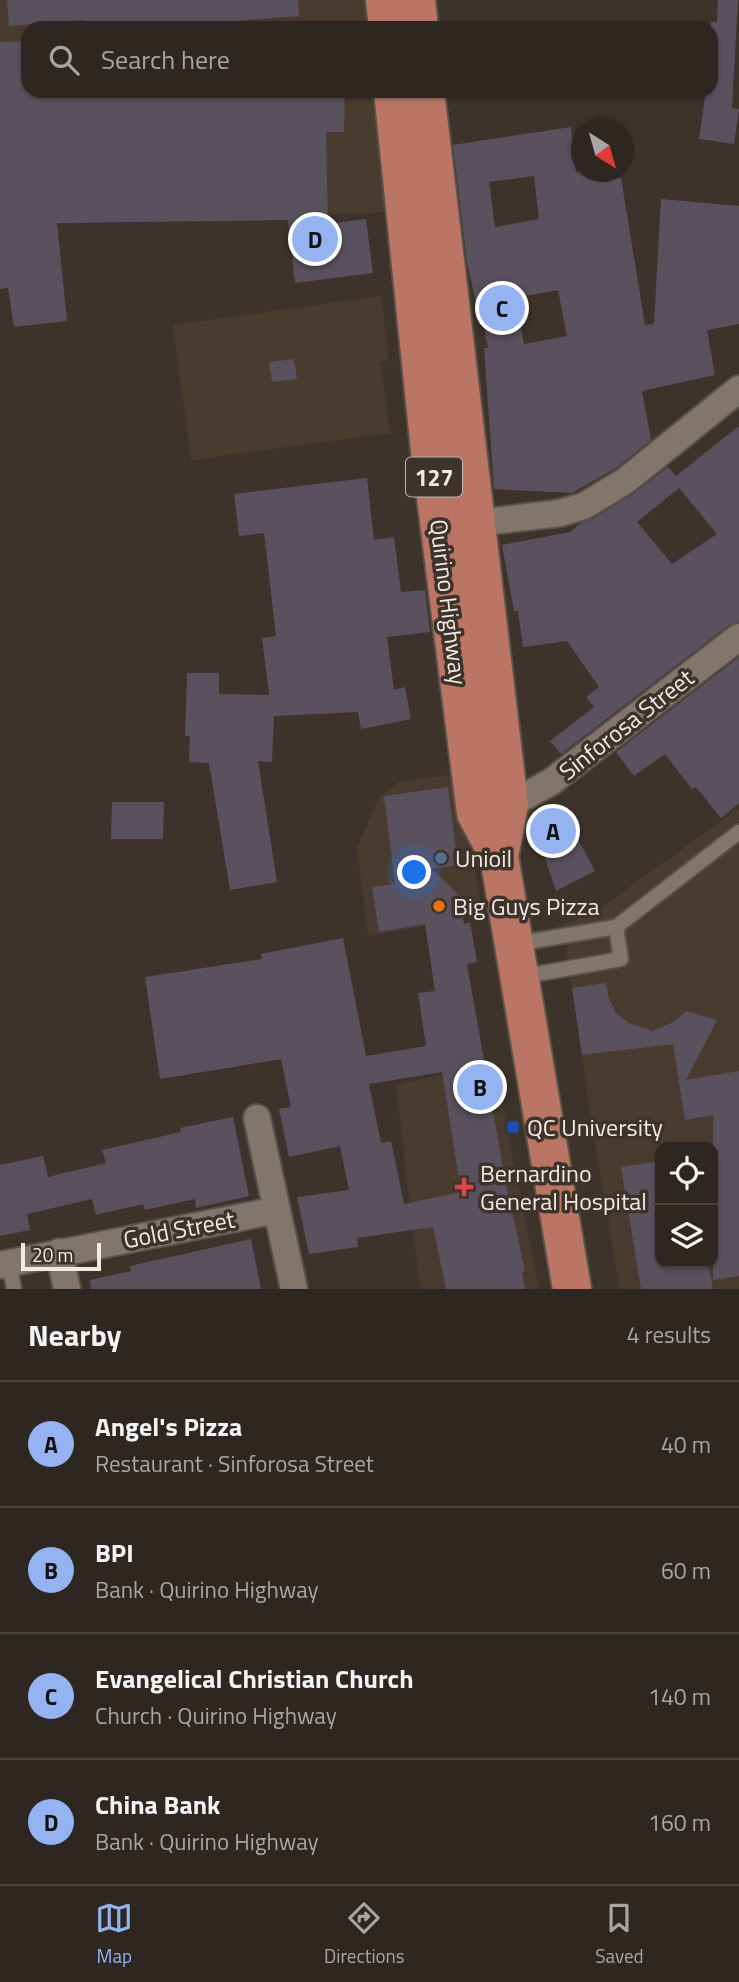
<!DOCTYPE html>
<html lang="en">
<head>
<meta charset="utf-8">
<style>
	:root { --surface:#2e2620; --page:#3a322d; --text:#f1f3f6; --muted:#a7a5a5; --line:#49433e; --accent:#95b2f1 }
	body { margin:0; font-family:"Titillium Web",sans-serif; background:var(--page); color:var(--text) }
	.controls { position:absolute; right:21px; bottom:21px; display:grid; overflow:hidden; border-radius:14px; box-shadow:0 2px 5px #0004 }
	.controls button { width:63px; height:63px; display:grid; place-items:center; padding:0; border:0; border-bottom:2px solid var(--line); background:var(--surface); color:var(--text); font:35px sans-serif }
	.compass { position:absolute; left:571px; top:119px; width:63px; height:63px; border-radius:50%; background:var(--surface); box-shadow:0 2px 5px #0004; rotate:143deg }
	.scale { position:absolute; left:21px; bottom:18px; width:80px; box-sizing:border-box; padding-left:7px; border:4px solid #f1eae5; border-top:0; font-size:19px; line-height:24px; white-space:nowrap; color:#f1eae5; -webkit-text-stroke:5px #3e332b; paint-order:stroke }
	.you { position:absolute; left:415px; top:873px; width:24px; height:24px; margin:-18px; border:5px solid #fff; border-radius:50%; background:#1a73e8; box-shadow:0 0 0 10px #1a73e833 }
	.badge { display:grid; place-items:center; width:46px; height:46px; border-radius:50%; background:var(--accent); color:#111; font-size:23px; font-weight:700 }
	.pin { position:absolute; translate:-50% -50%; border:4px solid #fff; box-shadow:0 2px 7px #0006 }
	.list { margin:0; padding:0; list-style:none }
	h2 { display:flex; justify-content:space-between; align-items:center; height:91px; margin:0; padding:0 28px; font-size:30px }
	h2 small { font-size:23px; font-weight:400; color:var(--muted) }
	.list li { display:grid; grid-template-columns:46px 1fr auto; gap:21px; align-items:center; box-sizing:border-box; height:126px; padding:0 28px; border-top:2px solid var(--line) }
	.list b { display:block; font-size:26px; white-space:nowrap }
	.list p { margin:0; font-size:23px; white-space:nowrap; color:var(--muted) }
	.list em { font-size:23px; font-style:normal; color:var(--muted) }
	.icon { flex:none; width:38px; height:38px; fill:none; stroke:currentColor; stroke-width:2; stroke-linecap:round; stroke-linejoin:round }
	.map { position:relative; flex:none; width:739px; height:1289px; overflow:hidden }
	.search { position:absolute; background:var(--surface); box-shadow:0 2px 5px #0004; left:21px; right:21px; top:21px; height:77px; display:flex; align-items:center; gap:18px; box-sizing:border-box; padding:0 24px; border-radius:21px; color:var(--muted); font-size:26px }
	.sheet { height:595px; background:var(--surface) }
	nav { display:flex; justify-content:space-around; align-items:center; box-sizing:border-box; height:98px; border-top:2px solid var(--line); background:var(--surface); font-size:19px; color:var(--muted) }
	nav a { display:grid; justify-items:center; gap:4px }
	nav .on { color:var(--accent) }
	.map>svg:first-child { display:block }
	.built { fill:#4a3b2f; fill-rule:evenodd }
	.building { fill:#59525e; fill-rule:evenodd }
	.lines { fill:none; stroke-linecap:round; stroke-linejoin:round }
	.service-casing { stroke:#59514a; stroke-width:18 }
	.minor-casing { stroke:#59514a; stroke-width:30 }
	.primary-casing { stroke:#59514a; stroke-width:42 }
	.service { stroke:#82766c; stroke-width:14 }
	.minor { stroke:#82766c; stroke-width:26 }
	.primary { stroke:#ba7564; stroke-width:38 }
	.service-dot { fill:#5c6f8a; stroke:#3e332b; stroke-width:2.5 }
	.food-dot { fill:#e8710a; stroke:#3e332b; stroke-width:2.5 }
	.transit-dot { fill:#1a4fb4; stroke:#3e332b; stroke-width:2.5 }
	.health-dot { fill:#e0444e; stroke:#3e332b; stroke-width:2.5 }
	.labels { text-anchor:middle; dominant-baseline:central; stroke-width:7; stroke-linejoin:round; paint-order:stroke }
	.shield { fill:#3e332b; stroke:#bbb3ad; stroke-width:2 }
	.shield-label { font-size:23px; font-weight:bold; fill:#f1eae5 }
	.street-label { font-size:24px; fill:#f1eae5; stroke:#3e332b }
	.poi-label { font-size:24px; fill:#f1eae5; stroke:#3e332b; text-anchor:start }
</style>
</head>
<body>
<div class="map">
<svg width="739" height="1289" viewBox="0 0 739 1289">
	<rect width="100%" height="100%" fill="#3e332b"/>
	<g class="built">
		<polygon points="0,0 365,0 368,28 28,28 28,91 376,91 392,212 51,224 0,231"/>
		<polygon points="381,296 389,360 380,362 390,433 191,460 173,325"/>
		<polygon points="462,773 482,915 368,936 357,847 380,796 399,782"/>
		<path d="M739,808V1289H620L595,1144L563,924L598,910ZM660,1147H713V1263H660Z"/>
		<polygon points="494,1062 539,1289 420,1289 396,1085"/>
	</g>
	<g class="building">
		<polygon points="7,0 298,0 299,16 146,28 83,28 83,20 9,26"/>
		<polygon points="718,0 738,0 732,108 739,109 734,144 699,139 706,91 711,91 711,22 717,22"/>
		<polygon points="28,41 28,91 345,91 344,132 326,132 328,224 366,219 373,273 295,283 288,220 57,223 67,321 14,327 8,288 0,289 0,42"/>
		<path d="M571,127L576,172H618L617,178H621L645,325L654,324L661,199L739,206V324L707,330L715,375L642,391L651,440L616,468L572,493L494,489L484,348H488L479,302L476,303L467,262L453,145ZM534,176L539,219L495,227L489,182ZM558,290L567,336L524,344L515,298Z"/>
		<polygon points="294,359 297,379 272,382 269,362"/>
		<path d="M739,426V622L729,625L561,754L550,741L594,707L586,697L599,687L567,641L523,647L518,611H514L502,545L570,532L581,523L592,519L633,494L668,467L676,476ZM679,488L717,534L672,564L637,522Z"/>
		<polygon points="367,478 374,540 394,537 401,592 425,590 430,632 387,637 394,690 405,687 411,719 361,729 358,712 274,716 272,762 258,761 277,882 230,890 209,763 189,762 190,736 185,736 187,673 219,673 219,694 269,695 262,638 276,636 264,533 239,536 234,494"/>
		<polygon points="739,657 739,803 721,818 696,787 692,789 665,754 634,776 616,752"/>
		<path d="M448,787L458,865L432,869L459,895L464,924L470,922L477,962L467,964L505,1179L525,1271L522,1272L525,1289H446L433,1227L357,1238L358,1247L309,1254L297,1197L349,1190L340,1146L289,1157L279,1109L291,1107L281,1059L160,1079L145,977L262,959L261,954L343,938L366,1056L426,1046L418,993L435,991L425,924L379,932L372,887L395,884L384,796ZM442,1072L461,1192L404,1204L391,1141L381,1143L369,1084Z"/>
		<polygon points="112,802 164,802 163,839 111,839"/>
		<polygon points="565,815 595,871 556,891 537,835"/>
		<polygon points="606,983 609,999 616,1013 629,1023 652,1031 674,1022 686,1011 717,1020 686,1080 739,1071 739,1276 713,1280 713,1115 685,1120 673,1044 582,1055 572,988"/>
		<polygon points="233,1117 249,1196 196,1208 195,1199 145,1210 143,1204 96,1215 92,1199 27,1214 30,1230 0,1236 0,1165 43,1156 48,1177 106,1163 102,1150 181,1132 180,1128"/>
		<polygon points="660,1161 660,1263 708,1263 713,1289 641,1289 621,1167"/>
		<polygon points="251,1239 261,1289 91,1289 90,1280 131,1271 130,1266"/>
	</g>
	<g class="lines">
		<g class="service-casing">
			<g id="service">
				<polyline points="515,944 616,927 739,832"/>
				<polyline points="520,977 621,959 616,927"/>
				<polyline points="9,1263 14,1289"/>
			</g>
		</g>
		<g class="minor-casing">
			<g id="minor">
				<polyline points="460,525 560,513 584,506 625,481 739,389"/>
				<polyline points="509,805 551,782 739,637"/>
				<polyline points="257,1118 294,1289"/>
				<polyline points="59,1252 67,1289"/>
				<polyline points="0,1265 277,1210"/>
			</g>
		</g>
		<g class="primary-casing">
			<g id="primary">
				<polyline points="385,0 388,28"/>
				<polyline points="416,0 419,28"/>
				<polyline points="393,91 430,450 476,813 499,856 572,1289"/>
				<polyline points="425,91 509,805 499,856"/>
			</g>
		</g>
		<use href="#service" class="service"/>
		<use href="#minor" class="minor"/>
		<use href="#primary" class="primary"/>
	</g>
	<circle class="service-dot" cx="441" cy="858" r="7"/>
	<circle class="food-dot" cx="439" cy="906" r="7"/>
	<rect class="transit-dot" x="506" y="1120" width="14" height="14" rx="3.5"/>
	<path class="health-dot" d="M460.5 1176.5h7v7h7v7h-7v7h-7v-7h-7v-7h7z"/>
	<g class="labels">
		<rect class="shield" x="406" y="457.5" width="56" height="39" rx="5"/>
		<g class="shield-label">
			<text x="434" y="477">127</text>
		</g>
		<g class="street-label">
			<text transform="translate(449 602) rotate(83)">Quirino Highway</text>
			<text transform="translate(626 724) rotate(-38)">Sinforosa Street</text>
			<text transform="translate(179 1229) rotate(-11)">Gold Street</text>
		</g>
		<g class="poi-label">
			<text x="455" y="858">Unioil</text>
			<text x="453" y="906">Big Guys Pizza</text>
			<text x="527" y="1127">QC University</text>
			<text x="480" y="1173">Bernardino<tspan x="480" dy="28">General Hospital</tspan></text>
		</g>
	</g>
</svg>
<div class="controls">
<button><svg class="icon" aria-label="locate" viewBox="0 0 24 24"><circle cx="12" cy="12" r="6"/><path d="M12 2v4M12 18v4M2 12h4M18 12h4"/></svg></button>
<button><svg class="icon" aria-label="layers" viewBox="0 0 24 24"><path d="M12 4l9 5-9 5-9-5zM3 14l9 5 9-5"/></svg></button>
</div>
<svg class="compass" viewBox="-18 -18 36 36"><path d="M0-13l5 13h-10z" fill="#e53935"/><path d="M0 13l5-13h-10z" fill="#a7a5a5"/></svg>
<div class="scale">20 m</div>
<div class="you"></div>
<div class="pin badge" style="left:553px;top:831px">A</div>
<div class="pin badge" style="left:480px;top:1087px">B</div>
<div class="pin badge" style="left:502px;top:308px">C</div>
<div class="pin badge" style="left:315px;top:239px">D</div>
<div class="search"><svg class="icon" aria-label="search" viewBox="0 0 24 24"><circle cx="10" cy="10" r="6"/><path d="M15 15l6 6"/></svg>Search here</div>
</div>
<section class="sheet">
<h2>Nearby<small>4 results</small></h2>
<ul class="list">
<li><span class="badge">A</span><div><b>Angel's Pizza</b><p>Restaurant · Sinforosa Street</p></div><em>40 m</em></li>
<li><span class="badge">B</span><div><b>BPI</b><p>Bank · Quirino Highway</p></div><em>60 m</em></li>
<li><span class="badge">C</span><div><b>Evangelical Christian Church</b><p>Church · Quirino Highway</p></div><em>140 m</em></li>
<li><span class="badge">D</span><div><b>China Bank</b><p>Bank · Quirino Highway</p></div><em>160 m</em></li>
</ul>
</section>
<nav>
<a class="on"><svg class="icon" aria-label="map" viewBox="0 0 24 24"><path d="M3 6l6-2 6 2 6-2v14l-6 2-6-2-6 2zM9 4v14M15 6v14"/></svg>Map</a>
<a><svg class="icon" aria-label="directions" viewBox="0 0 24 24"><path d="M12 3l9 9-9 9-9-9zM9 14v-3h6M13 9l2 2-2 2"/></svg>Directions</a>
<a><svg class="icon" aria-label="saved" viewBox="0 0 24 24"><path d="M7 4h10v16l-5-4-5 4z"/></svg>Saved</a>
</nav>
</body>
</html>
